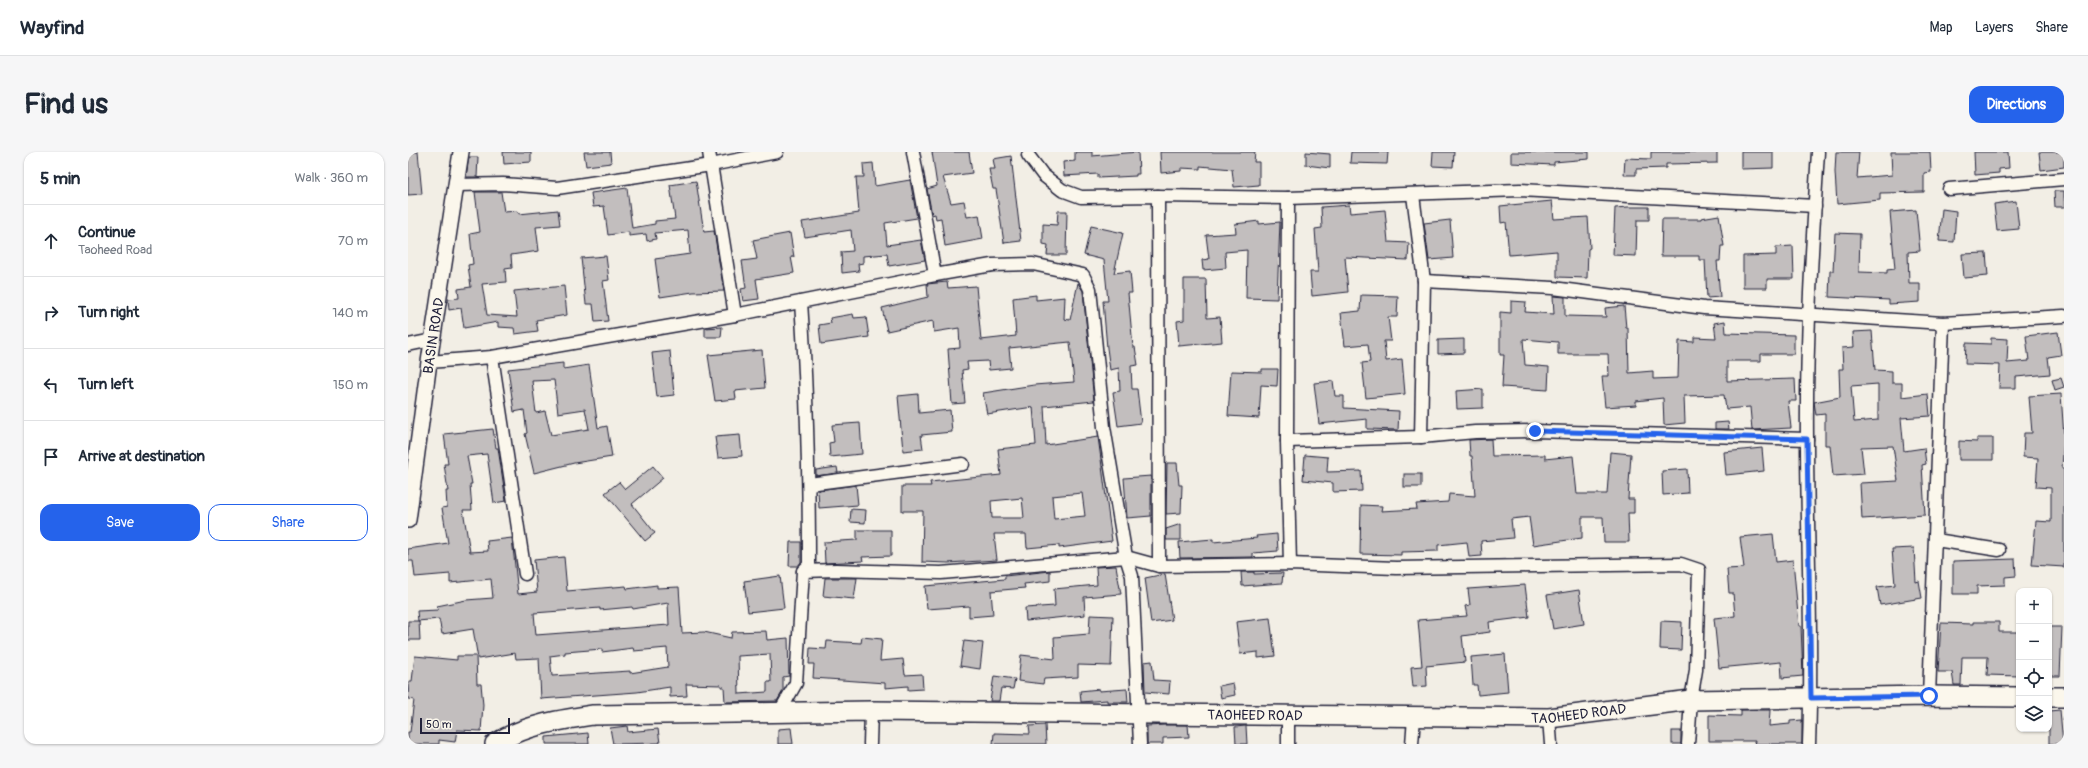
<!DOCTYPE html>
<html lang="en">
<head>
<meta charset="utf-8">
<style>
	:root { --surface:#fff; --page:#f6f6f7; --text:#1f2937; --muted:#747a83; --line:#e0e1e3; --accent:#2563eb }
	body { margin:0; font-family:Pangolin,sans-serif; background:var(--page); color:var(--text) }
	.controls { position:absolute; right:12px; bottom:12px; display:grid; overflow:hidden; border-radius:8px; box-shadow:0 1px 3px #0004 }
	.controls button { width:36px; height:36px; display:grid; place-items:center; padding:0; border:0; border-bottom:1px solid var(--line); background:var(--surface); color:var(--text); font:20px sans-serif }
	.scale { position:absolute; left:12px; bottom:10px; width:90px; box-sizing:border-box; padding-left:4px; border:2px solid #22223b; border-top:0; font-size:11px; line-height:14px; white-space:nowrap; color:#22223b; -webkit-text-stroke:3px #fbf7ec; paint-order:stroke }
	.stop { position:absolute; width:12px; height:12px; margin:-9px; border:3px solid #2563eb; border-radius:50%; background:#fff }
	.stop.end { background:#2563eb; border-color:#fff; box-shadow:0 1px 4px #0008 }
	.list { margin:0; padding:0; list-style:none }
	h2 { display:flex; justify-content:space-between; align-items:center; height:52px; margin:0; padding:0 16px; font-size:17px }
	h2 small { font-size:13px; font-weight:400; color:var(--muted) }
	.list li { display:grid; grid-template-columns:26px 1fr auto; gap:12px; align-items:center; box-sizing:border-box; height:72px; padding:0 16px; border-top:1px solid var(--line) }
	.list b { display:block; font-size:15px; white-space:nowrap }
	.list p { margin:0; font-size:13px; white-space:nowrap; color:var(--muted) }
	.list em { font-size:13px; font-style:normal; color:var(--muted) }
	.actions { display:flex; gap:8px; padding:12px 16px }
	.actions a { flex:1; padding:9px 0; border:1px solid var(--accent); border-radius:12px; text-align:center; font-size:14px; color:var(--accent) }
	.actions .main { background:var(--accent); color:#fff }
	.icon { flex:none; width:22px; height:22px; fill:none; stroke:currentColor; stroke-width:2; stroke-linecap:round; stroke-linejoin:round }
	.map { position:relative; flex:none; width:1656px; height:592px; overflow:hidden; border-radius:12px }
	header { display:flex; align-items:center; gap:24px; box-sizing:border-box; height:56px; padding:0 20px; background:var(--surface); border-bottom:1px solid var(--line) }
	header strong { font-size:19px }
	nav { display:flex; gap:22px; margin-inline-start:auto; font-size:14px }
	.intro { display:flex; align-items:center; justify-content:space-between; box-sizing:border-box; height:96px; padding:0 24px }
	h1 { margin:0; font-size:28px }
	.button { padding:10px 18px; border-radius:12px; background:var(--accent); color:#fff; font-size:14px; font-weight:700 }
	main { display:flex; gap:24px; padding:0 24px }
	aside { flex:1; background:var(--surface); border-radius:12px; box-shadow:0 1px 3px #0004 }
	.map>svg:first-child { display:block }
	.building { fill:#c2bebe; stroke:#22223b; fill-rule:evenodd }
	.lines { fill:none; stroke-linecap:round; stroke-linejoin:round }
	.minor-casing { stroke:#22223b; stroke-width:15 }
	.tertiary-casing { stroke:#22223b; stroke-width:18 }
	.primary-casing { stroke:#22223b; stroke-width:22 }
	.minor { stroke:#fbf7ec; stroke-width:12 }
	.tertiary { stroke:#fbf7ec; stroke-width:15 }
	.primary { stroke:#fbf7ec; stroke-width:19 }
	.route { stroke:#2563eb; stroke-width:5 }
	.labels { text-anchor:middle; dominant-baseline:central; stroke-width:3.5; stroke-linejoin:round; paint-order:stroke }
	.street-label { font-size:14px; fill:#22223b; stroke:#fbf7ec }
</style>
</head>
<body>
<header>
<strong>Wayfind</strong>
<nav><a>Map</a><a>Layers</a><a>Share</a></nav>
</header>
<div class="intro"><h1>Find us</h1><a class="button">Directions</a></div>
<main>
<aside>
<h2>5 min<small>Walk · 360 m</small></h2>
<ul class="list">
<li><svg class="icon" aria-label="ahead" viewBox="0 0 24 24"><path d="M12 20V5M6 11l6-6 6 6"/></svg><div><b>Continue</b><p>Taoheed Road</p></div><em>70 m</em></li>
<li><svg class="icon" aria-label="right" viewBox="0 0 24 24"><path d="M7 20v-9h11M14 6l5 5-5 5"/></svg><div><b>Turn right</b></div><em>140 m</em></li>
<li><svg class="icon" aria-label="left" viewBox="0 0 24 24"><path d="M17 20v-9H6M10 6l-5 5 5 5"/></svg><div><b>Turn left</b></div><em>150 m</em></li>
<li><svg class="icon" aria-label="arrive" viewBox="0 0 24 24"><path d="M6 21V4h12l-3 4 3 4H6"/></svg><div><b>Arrive at destination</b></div></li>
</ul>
<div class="actions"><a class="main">Save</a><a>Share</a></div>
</aside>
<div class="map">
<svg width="1656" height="592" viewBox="0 0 1656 592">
	<rect width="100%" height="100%" fill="#f2eee5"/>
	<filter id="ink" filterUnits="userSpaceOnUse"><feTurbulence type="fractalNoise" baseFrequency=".025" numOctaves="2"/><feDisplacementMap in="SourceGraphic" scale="8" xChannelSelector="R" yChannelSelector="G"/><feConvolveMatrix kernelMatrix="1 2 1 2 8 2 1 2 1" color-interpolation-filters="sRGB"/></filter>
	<g filter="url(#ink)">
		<g class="building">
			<polygon points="0,0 10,0 14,42 0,43"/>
			<polygon points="95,0 123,0 123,10 96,12"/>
			<polygon points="176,0 202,0 203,11 178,14"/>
			<polygon points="524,0 561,0 564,21 535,25 543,51 556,49 559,65 571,63 575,87 537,94 533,66 528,67 527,62 524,63 519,37 529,34"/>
			<polygon points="667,0 684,0 684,4 730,0 731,22 728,22 728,24 690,26 690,22 656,24 655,10 667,9"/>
			<polygon points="752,0 847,0 846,10 851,10 851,33 826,35 824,17 792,14 792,17 773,16 773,19 753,21"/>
			<polygon points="898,0 922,2 922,16 898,13"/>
			<polygon points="943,0 980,0 979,12 942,11"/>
			<polygon points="1025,0 1046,0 1045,15 1024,14"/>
			<polygon points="1103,0 1181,0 1181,7 1146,10 1146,13 1103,11"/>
			<polygon points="1243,0 1309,0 1309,11 1258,12 1258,16 1228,17 1228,23 1216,23 1217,6 1243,7"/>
			<polygon points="1333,0 1365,0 1365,16 1333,17"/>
			<polygon points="1428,0 1451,0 1449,26 1484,23 1483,0 1522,0 1523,20 1516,21 1516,40 1472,41 1472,48 1429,52 1427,20"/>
			<polygon points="1566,0 1600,0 1601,16 1591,17 1591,21 1567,23"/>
			<polygon points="1631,0 1656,0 1656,15 1633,18"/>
			<polygon points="603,4 613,89 596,91 588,37 585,37 581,17 587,17 585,7"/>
			<polygon points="61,5 70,5 69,25 58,25"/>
			<polygon points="465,11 467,34 502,28 509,66 477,71 479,93 513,88 517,108 481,114 479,102 455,104 455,111 450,112 451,119 434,121 433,100 445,99 443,78 397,85 394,70 451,61 448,25 456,25 455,12"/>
			<polygon points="288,29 296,80 306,79 316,139 285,140 252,145 247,107 282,102 280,78 247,81 248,87 239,89 238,82 221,84 221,80 200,83 196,54 185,55 183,41 219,36 224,76 247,72 247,69 267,67 262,33"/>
			<polygon points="1646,39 1656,39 1656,55 1647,55"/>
			<polygon points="67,40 93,40 96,60 110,59 111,62 150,58 152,73 128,75 131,99 103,103 104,116 97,117 98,130 74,132 79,163 109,165 106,139 156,134 159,163 128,168 130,179 107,182 106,176 90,175 90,170 56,176 53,156 41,158 40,147 51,146 50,137 63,135 60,113 65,112 62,82 72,80"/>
			<polygon points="1144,49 1146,67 1180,65 1182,96 1180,97 1179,126 1149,125 1149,99 1101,103 1098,70 1093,71 1092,54"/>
			<polygon points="1608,49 1611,77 1589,79 1586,52"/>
			<polygon points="941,53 942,61 977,58 980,90 1001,91 1000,108 937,105 940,140 904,144 902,120 910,120 907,77 914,76 913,55"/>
			<polygon points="1220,55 1241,55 1241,68 1229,68 1228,104 1205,103 1207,56"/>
			<polygon points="1534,57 1548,59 1546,90 1531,89"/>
			<polygon points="1508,58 1512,99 1500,100 1501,131 1512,131 1512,150 1481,152 1481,148 1421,145 1422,119 1425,119 1427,81 1452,82 1451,120 1479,121 1479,118 1487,117 1482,60"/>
			<polygon points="650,59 659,59 658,103 639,103 640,93 635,92 635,72 649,73"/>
			<polygon points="1311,63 1316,94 1313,94 1312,109 1309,109 1312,145 1299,146 1297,108 1291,108 1291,104 1253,104 1254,67 1293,67 1293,66"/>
			<polygon points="1042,68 1045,106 1021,108 1016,71"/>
			<polygon points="851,69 851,72 872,70 869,147 838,146 839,98 817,100 818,116 795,118 794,108 801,107 798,83 828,81 827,72"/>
			<polygon points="683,74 715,81 706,121 722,119 724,141 720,141 725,195 727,195 730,213 723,214 724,237 729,237 733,271 710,274 705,240 712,239 711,216 702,218 699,196 695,149 700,149 696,108 676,103"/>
			<polygon points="382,81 386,105 383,105 386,121 348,127 351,147 335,149 333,137 338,136 334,109 349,107 345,88"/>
			<polygon points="1385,94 1386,127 1359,127 1359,136 1335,136 1335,104 1368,103 1368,95"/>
			<polygon points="1578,101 1580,124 1556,126 1554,102"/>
			<polygon points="198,104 201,128 195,129 200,169 187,170 185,152 178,152 173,106"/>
			<polygon points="776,127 798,127 799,166 812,165 814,190 771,194 769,169 776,168"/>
			<path d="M539,130L540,136L568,134L573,188L608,184L605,146L628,143V148L657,145L656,167L662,168L670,131L675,139L686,249L636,254L638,293L690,285L704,389L651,396V393L619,396L618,382H586L589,408L540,411L514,410L515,359H494V334H523L522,330L593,323L590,297L628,293L625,255L579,262L575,241L626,233L666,230L662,190L601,196L603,216L581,218L580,209L559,210L560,217L554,218L557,251L544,252L540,197L552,196L551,176L526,180L525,169L479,179L474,156L520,145L519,132ZM674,341L677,364L646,367L644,344ZM614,346L616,366H584L583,349Z"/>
			<polygon points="953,143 990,144 989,165 980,165 983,189 976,189 978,209 994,207 997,242 958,246 954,211 962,210 960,192 937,194 933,161 952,159"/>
			<polygon points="1145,144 1157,145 1157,164 1198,165 1197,156 1216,154 1218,176 1220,176 1221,221 1245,219 1245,227 1270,226 1271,189 1286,190 1286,185 1308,186 1306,171 1317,169 1318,181 1386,183 1386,202 1353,202 1353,209 1319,209 1319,229 1387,227 1388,249 1380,249 1383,276 1344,278 1342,255 1318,257 1316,243 1276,244 1277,271 1256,273 1255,246 1228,249 1228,253 1197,255 1194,224 1201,224 1200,202 1150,202 1150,190 1115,187 1117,213 1141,215 1140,238 1094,235 1096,203 1092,203 1092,160 1103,161 1103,149 1118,150 1117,160 1146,162"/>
			<polygon points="445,162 446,166 458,165 461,185 413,192 411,173 423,171 422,166"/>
			<polygon points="314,175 313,185 297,185 297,176"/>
			<path d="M1464,179L1467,218L1484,219V231H1494V245L1520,242L1522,264L1493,266L1496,299L1516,296L1518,312L1514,313L1517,363L1454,367L1452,331L1490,329L1485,294L1453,295L1456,322L1425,324L1422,293H1417V262L1408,263L1406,250L1432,245L1431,217H1435L1434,196L1446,195L1445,180ZM1470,232V268L1446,270L1443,234Z"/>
			<polygon points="1650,180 1653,203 1640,205 1642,222 1608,225 1608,236 1591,236 1592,213 1557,212 1558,191 1583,192 1583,186 1600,187 1599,211 1621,209 1618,184"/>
			<polygon points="1056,187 1056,201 1030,202 1030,188"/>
			<polygon points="354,198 357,236 327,239 328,247 307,249 300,203"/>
			<polygon points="262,199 266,243 249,245 244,201"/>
			<path d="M155,211V217L181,213L190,276L199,274L204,305L166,311L126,321L117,282L119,281L116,258L106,260L100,217ZM146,228L150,261L177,257L181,277L143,283L137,259L128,261L124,229Z"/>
			<polygon points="854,217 870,217 869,234 853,233 851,266 820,264 823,219 854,220"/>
			<polygon points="1653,226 1656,235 1647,238 1644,228"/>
			<polygon points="925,229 927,244 936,244 936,256 991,259 990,278 959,277 959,267 911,272 906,231"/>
			<polygon points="1075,237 1075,256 1049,257 1048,239"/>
			<polygon points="510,242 511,261 542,258 544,280 513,283 515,297 495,299 490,244"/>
			<polygon points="1653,242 1656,285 1654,317 1656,317 1656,415 1624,413 1628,369 1643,370 1643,336 1628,335 1630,306 1615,305 1616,281 1624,281 1621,244"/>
			<polygon points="1320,270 1321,277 1307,277 1307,271"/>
			<polygon points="452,271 454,302 422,305 421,291 426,290 424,273"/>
			<path d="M85,277L88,296H90L98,349L86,351L79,302L59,304L64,332H62L64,358H55L62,400L80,399L79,389L104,386L110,442L129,440L126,408L156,405L159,439L218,434L219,437L249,433V436L271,435L274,481L296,480L323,486L324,480L358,479L359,488L380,486L381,524L375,525V539L369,549L317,550L316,535H313V533L278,532L279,544L262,545V535L229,540L133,547L131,506L108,507L107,501L70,507L65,477L34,482L31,467L10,469H11L12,488H0V469H10L9,459L30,458L29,454L58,448L85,446L83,427L42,431V422L7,425L5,409H0V397L40,391L34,356L39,355L38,339H40L36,312H40L36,282ZM260,451L261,473L128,483L126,461L192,456V458L224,455L225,457ZM225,496L226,499L259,496L260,515L222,521V519L144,524L142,504L157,502V500L194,497V500ZM362,502L363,530H359V540L331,542L330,504Z"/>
			<polygon points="332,283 334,304 310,306 307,285"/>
			<polygon points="1569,286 1585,286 1585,308 1551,308 1551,289 1569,290"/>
			<polygon points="1083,287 1084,304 1137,303 1137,307 1165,304 1169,342 1199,342 1202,300 1223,302 1220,347 1226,347 1226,361 1220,361 1221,390 1196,390 1195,365 1174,365 1174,386 1125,393 1121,365 1103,367 1105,386 1073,389 1074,404 1061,405 1059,390 1030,393 1030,399 993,400 993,403 952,402 953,353 974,354 973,359 1009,357 1008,352 1040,350 1041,342 1067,344 1064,304 1062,304 1061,288"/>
			<polygon points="1354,296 1356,319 1318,323 1316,300"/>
			<polygon points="897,303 920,305 919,320 953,319 954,339 925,340 925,331 895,328"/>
			<polygon points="759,311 769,311 771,333 774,333 773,361 758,362"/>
			<polygon points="245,314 255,326 224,352 247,381 237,389 197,341 211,330 217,337"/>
			<polygon points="429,315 430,321 408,324 408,318"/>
			<polygon points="1279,317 1280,341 1255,343 1254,319"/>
			<rect x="996" y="322" width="17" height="13"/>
			<polygon points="743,324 743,364 719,366 716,326"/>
			<polygon points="448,333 450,353 411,356 410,338"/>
			<polygon points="443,357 458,358 457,371 442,370"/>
			<polygon points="773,372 773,388 758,388 758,377"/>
			<polygon points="449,378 483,378 483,404 454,405 455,409 417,411 416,390 449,388"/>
			<polygon points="869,382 870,399 845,401 845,405 772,406 771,390 805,387 805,390 849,386 848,384"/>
			<polygon points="1365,382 1368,410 1385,408 1391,474 1393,474 1395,524 1374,526 1373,510 1311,516 1306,466 1327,464 1325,441 1321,441 1319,417 1336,416 1332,385"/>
			<polygon points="382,390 393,390 393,410 390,414 381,414"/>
			<polygon points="1506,396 1508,430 1511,429 1514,446 1472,453 1469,435 1487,433 1484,397"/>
			<polygon points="1607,407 1608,424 1597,425 1597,433 1569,434 1569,442 1545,442 1545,409"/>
			<polygon points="708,414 713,442 676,445 677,463 618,469 617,456 647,454 646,437 689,433 688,415"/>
			<polygon points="642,419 642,429 616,432 617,436 583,439 585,463 561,465 561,454 519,457 517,434 597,427 597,424"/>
			<polygon points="833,420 846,420 846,422 875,421 874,431 834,434"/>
			<polygon points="757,422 764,468 743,471 737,426"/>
			<polygon points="372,424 376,456 340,460 336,429"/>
			<polygon points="417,426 449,426 446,447 415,444"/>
			<polygon points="1117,433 1121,465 1081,470 1082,480 1054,484 1057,510 1018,514 1019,534 1005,535 1003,515 1014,514 1010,468 1059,464 1057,454 1062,453 1060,437"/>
			<polygon points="1171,438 1176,472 1145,477 1139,443"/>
			<polygon points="682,463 705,464 703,514 670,513 670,525 636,527 635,532 610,529 613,503 647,507 646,485 681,482"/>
			<polygon points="862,466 867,504 850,506 850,500 832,502 828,470"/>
			<polygon points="1253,469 1274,470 1273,498 1252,497"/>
			<polygon points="1565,470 1591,470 1591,480 1611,480 1611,524 1579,523 1580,505 1554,505 1553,533 1546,533 1544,520 1530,520 1533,471 1565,472"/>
			<polygon points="1641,475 1654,475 1652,524 1641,524"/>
			<polygon points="454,485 474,487 472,509 495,507 497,523 514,522 515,537 500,538 500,534 477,536 477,531 405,526 406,512 401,512 402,496 418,497 419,489 453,491"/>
			<polygon points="556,489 575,491 572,517 552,514"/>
			<polygon points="1097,502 1100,540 1070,543 1069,533 1065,533 1063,505"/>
			<polygon points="7,504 49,508 49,504 68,504 69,532 73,532 75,553 73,579 49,578 47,590 31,588 31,592 0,592 0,580 2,580 6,548 0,547 1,529 4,529"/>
			<polygon points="744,509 746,528 762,529 761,542 737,540 736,510"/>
			<polygon points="586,524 607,527 605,537 593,536 591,549 582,549"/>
			<polygon points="825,531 827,543 813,546 811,534"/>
			<polygon points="691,537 691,539 719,537 720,550 699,550 699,548 673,550 672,539"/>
			<polygon points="1333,558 1362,558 1361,574 1382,572 1382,569 1394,568 1394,592 1346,592 1347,589 1301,589 1301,563 1333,564"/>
			<polygon points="1652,558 1655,592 1641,592 1641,559"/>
			<polygon points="637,573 638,592 585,592 586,581 622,582 621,574"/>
			<polygon points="757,573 780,573 781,585 755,586 755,592 739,592 739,574"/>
			<polygon points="219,574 220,580 250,577 252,591 205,592 202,576"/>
			<polygon points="838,574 839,592 828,592 827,575"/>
			<polygon points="383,576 385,592 370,592 370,577"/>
			<rect x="1264" y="579" width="9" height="13"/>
			<polygon points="180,581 181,592 138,592 138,585"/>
		</g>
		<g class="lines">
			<g class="minor-casing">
				<g id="minor">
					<polyline points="301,0 327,163"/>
					<polyline points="505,0 527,123"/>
					<polyline points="620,3 635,23 654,38 673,45 750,44 880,46 1112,38 1407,54"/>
					<polyline points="48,33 95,32 149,36 303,13 369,0"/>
					<polyline points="1541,37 1656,27"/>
					<polyline points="1005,43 1016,129 1013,285"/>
					<polyline points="750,44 751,414"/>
					<polyline points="880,46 879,289 882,412"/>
					<polyline points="1016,129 1145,136 1296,156 1535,171 1656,164"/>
					<polyline points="0,193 24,188"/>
					<polyline points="84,205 117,422"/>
					<polyline points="21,210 84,205 327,163 527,123 584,113 625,112 675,123 682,137 696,275 718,405 724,424 732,592"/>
					<polyline points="879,289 1013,285 1067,280 1127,279 1399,287"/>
					<polyline points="401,332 555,312"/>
					<polyline points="1528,388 1591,398"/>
					<polyline points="395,419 428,418 533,421 718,405 751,414 882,412 988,416 1273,412 1291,418 1288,518 1283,548 1280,592"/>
					<polyline points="1521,544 1535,171"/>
					<path d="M371,561L388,531L395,419L401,413C401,325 399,238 393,150"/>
					<polyline points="1141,566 1143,592"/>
					<polyline points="462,592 463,559"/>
					<polyline points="880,592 880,563"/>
					<polyline points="1004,592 1006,565"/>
					<path d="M1401,592C1405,490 1399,389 1399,287C1398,191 1404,96 1410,0"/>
				</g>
			</g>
			<g class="tertiary-casing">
				<g id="tertiary">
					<path id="s1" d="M0,368L21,210L53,0"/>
				</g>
			</g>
			<g class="primary-casing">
				<g id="primary">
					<polyline points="1641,545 1656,545"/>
					<path id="s2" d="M87,592C116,573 152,568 185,563L463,559L1141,566L1283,548L1521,544L1611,545"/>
				</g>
			</g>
			<use href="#minor" class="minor"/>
			<use href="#tertiary" class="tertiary"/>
			<use href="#primary" class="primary"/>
		</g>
	</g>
	<g class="lines" filter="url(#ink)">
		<polyline class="route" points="1127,279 1399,287 1403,546 1521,544"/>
	</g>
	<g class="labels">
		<g class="street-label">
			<text stroke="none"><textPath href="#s1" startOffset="186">BASIN ROAD</textPath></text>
			<text stroke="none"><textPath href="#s2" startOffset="1089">TAOHEED ROAD</textPath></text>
			<text stroke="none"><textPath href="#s2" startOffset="765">TAOHEED ROAD</textPath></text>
		</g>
	</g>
</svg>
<div class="controls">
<button>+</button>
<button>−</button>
<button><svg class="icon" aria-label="locate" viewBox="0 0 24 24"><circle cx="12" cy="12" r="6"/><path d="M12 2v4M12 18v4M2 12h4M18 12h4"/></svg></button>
<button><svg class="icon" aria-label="layers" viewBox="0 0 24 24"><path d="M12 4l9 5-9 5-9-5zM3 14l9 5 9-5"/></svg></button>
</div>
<div class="scale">50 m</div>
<div class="stop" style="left:1521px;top:544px"></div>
<div class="stop end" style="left:1127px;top:279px"></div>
</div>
</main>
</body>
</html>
